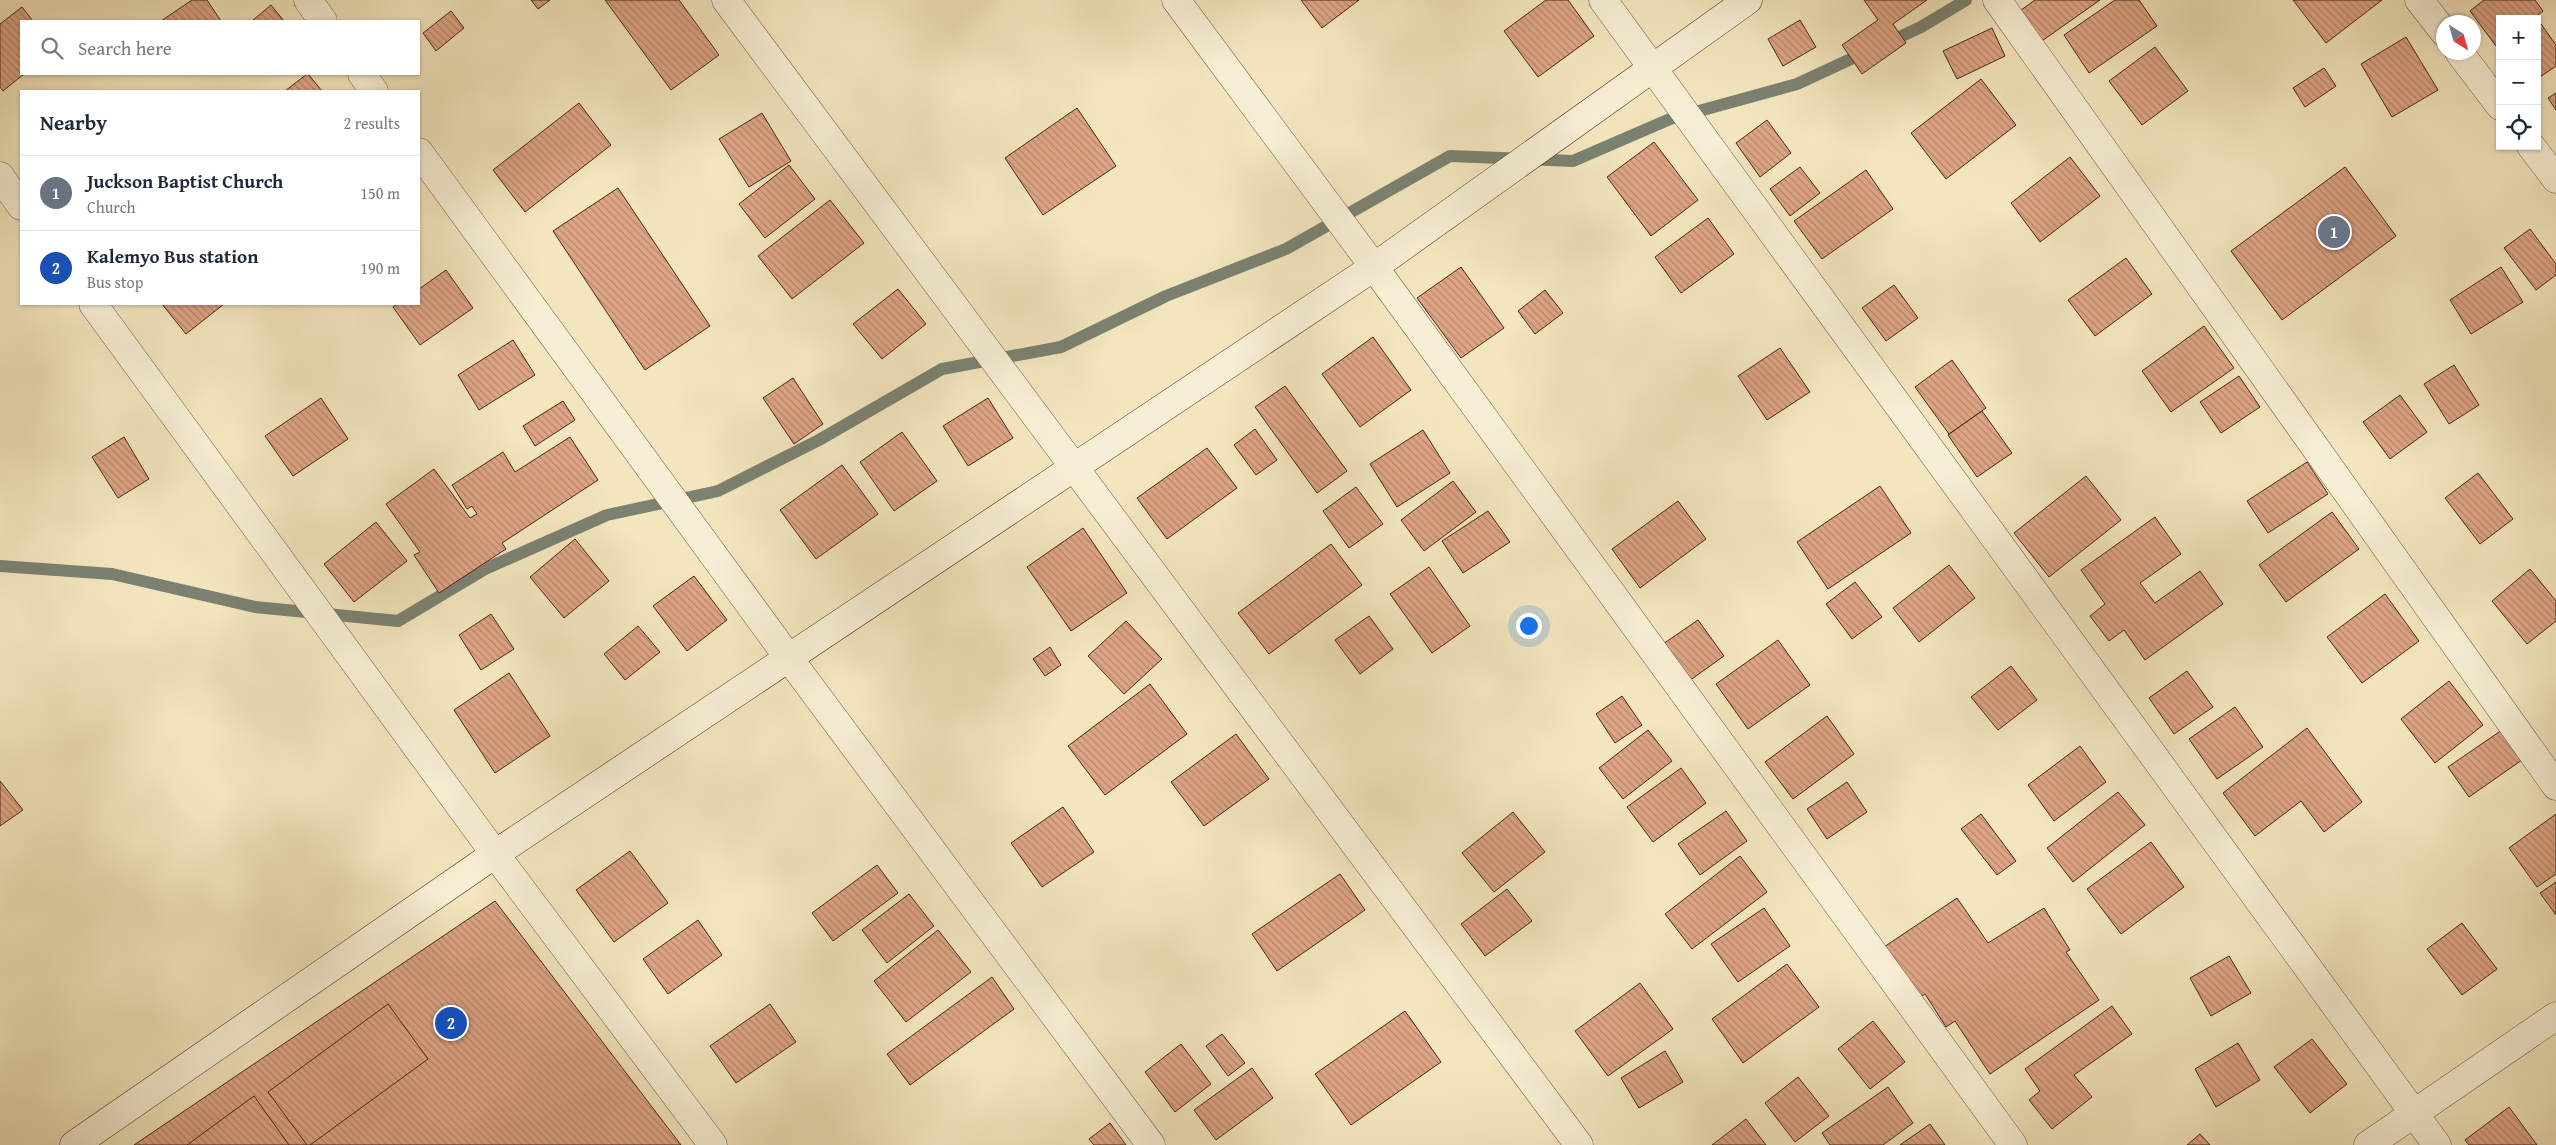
<!DOCTYPE html>
<html lang="en">
<head>
<meta charset="utf-8">
<style>
	:root { --surface:#fff; --page:#f2f2f3; --text:#1f2937; --muted:#747a83; --line:#e0e1e3; --accent:#8f2418 }
	body { margin:0; font-family:"Gentium Book Plus",serif; background:var(--page); color:var(--text) }
	.controls { position:absolute; right:15px; top:15px; display:grid; overflow:hidden; border-radius:0px; box-shadow:0 1px 4px #0004 }
	.controls button { width:45px; height:45px; display:grid; place-items:center; padding:0; border:0; border-bottom:1px solid var(--line); background:var(--surface); color:var(--text); font:25px sans-serif }
	.compass { position:absolute; left:2436px; top:15px; width:45px; height:45px; border-radius:50%; background:var(--surface); box-shadow:0 1px 4px #0004; rotate:143deg }
	.you { position:absolute; left:1528px; top:625px; width:18px; height:18px; margin:-12px; border:4px solid #fff; border-radius:50%; background:#1a73e8; box-shadow:0 0 0 8px #1a73e833 }
	.badge { display:grid; place-items:center; width:32px; height:32px; border-radius:50%; background:var(--accent); color:#fff; font-size:16px; font-weight:700 }
	.pin { position:absolute; translate:-50% -50%; border:2px solid #fff; box-shadow:0 1px 5px #0006 }
	.list { margin:0; padding:0; list-style:none }
	h2 { display:flex; justify-content:space-between; align-items:center; height:65px; margin:0; padding:0 20px; font-size:21px }
	h2 small { font-size:16px; font-weight:400; color:var(--muted) }
	.list li { display:grid; grid-template-columns:32px 1fr auto; gap:15px; align-items:center; box-sizing:border-box; height:75px; padding:0 20px; border-top:1px solid var(--line) }
	.list b { display:block; font-size:19px; white-space:nowrap }
	.list p { margin:0; font-size:16px; white-space:nowrap; color:var(--muted) }
	.list em { font-size:16px; font-style:normal; color:var(--muted) }
	.icon { flex:none; width:28px; height:28px; fill:none; stroke:currentColor; stroke-width:2; stroke-linecap:round; stroke-linejoin:round }
	.map { position:relative; flex:none; width:2556px; height:1145px; overflow:hidden }
	.search { position:absolute; background:var(--surface); box-shadow:0 1px 4px #0004; left:20px; top:20px; width:400px; height:55px; display:flex; align-items:center; gap:12px; box-sizing:border-box; padding:0 18px; border-radius:0px; color:var(--muted); font-size:19px }
	.panel { position:absolute; background:var(--surface); box-shadow:0 1px 4px #0004; left:20px; top:90px; width:400px; height:215px; border-radius:0px }
	.map>svg:first-child { display:block }
	.lines { fill:none; stroke-linecap:round; stroke-linejoin:round }
	.stream { stroke:#7b8272; stroke-width:12 }
	.building { fill:url(#building-back-hatch); stroke:#4b2619 }
	.street-casing { stroke:#755642; stroke-width:29 }
	.secondary-casing { stroke:#4b2619; stroke-width:29 }
	.street { stroke:#f7efd5; stroke-width:28 }
	.secondary { stroke:#f7efd5; stroke-width:28 }
</style>
</head>
<body>
<div class="map">
<svg width="2556" height="1145" viewBox="0 0 2556 1145">
	<defs>
		<pattern id="building-back-hatch" width="6" height="6" patternUnits="userSpaceOnUse" patternTransform="scale(1.25)"><rect width="6" height="6" fill="#dea585"/><path d="M-1 5l2 2M0 0l6 6M5-1l2 2" fill="none" stroke="#b6866c"/></pattern>
	</defs>
	<rect width="100%" height="100%" fill="#f3e6be"/>
	<filter id="stains"><feTurbulence type="fractalNoise" baseFrequency=".004" numOctaves="4"/><feColorMatrix values="0 0 0 0 .2 0 0 0 0 .09 0 0 0 0 .02 0 0 0 .5 -.17"/></filter>
	<radialGradient id="worn" r=".72"><stop offset=".6" stop-color="#630" stop-opacity="0"/><stop offset="1" stop-color="#630" stop-opacity=".3"/></radialGradient>
	<g class="lines">
		<g class="stream">
			<polyline points="1887,43 1921,27 1966,0"/>
			<polyline points="0,566 112,574 255,607 398,621 485,569 607,515 718,491 819,440 942,369 1061,347 1166,296 1286,249 1450,156 1573,161 1670,119 1797,84 1866,52"/>
		</g>
	</g>
	<g class="building">
		<polygon points="192,0 207,0 221,21 161,21"/>
		<polygon points="531,0 550,0 538,9"/>
		<polygon points="605,0 679,0 719,55 671,90"/>
		<polygon points="1301,0 1359,0 1322,28"/>
		<polygon points="1546,0 1568,0 1594,36 1538,77 1504,31"/>
		<polygon points="1864,0 1927,0 1893,24 1906,43 1862,74 1842,45 1878,20"/>
		<polygon points="2035,0 2100,0 2039,43 2017,13"/>
		<polygon points="2115,0 2139,0 2157,26 2089,73 2064,35"/>
		<polygon points="2293,0 2382,0 2326,43"/>
		<polygon points="2484,0 2535,0 2543,11 2533,19 2500,19 2500,43 2496,46 2470,11"/>
		<polygon points="271,5 284,21 252,21"/>
		<polygon points="22,7 33,21 21,21 21,74 24,74 3,91 0,87 0,24"/>
		<polygon points="451,11 464,28 436,51 423,33"/>
		<polygon points="1800,20 1816,47 1783,66 1768,39"/>
		<polygon points="2541,24 2556,45 2556,66 2537,79 2537,26"/>
		<polygon points="1992,28 2005,56 1957,79 1943,51"/>
		<polygon points="2406,37 2438,90 2392,117 2361,64"/>
		<polygon points="2155,47 2188,91 2142,125 2109,81"/>
		<polygon points="2324,68 2336,86 2305,107 2293,88"/>
		<polygon points="308,74 322,91 285,91 307,74"/>
		<polygon points="1981,79 2016,125 1946,179 1911,133"/>
		<polygon points="2556,93 2556,110 2548,98"/>
		<polygon points="579,103 611,145 525,212 493,170"/>
		<polygon points="1077,108 1116,166 1043,215 1005,158"/>
		<polygon points="762,113 791,161 749,187 719,139"/>
		<polygon points="1767,120 1791,153 1760,177 1736,143"/>
		<polygon points="1654,142 1698,200 1651,236 1607,177"/>
		<polygon points="2070,157 2100,196 2040,242 2011,203"/>
		<polygon points="789,165 815,199 765,238 739,204"/>
		<polygon points="1800,167 1820,193 1790,216 1770,189"/>
		<polygon points="2345,167 2396,236 2282,320 2231,251"/>
		<polygon points="1866,170 1893,209 1822,259 1794,221"/>
		<polygon points="618,188 710,326 645,370 553,231"/>
		<polygon points="830,200 864,243 792,299 758,256"/>
		<polygon points="1708,218 1734,254 1681,293 1655,257"/>
		<polygon points="2530,229 2556,264 2556,275 2536,290 2504,248"/>
		<polygon points="2126,258 2152,294 2095,336 2068,300"/>
		<polygon points="1461,267 1504,328 1461,358 1417,298"/>
		<polygon points="2501,267 2523,302 2471,334 2450,300"/>
		<polygon points="446,270 473,308 420,345 393,307 397,304 419,304 419,289"/>
		<polygon points="1894,285 1918,318 1886,341 1862,308"/>
		<polygon points="898,289 926,324 882,359 853,324"/>
		<polygon points="1545,290 1563,313 1535,334 1518,311"/>
		<polygon points="162,304 224,304 186,334"/>
		<polygon points="2204,326 2234,368 2171,412 2142,371"/>
		<polygon points="1373,337 1411,390 1360,427 1322,374"/>
		<polygon points="513,340 535,375 479,410 458,375"/>
		<polygon points="1780,348 1810,392 1767,420 1738,376"/>
		<polygon points="1952,360 1986,408 1949,434 1915,387"/>
		<polygon points="2454,365 2479,405 2449,424 2424,384"/>
		<polygon points="2239,376 2260,407 2221,433 2200,402"/>
		<polygon points="793,378 823,424 794,444 763,398"/>
		<polygon points="1285,386 1347,471 1317,493 1255,407"/>
		<polygon points="2400,395 2427,432 2390,459 2363,422"/>
		<polygon points="321,398 348,439 293,476 265,436"/>
		<polygon points="988,398 1013,438 968,466 943,426"/>
		<polygon points="563,401 575,420 535,446 523,426"/>
		<polygon points="1982,411 2012,453 1977,477 1948,435"/>
		<polygon points="1255,429 1277,460 1256,475 1234,445"/>
		<polygon points="1423,430 1450,473 1397,507 1370,464"/>
		<polygon points="902,432 937,481 894,511 860,462"/>
		<polygon points="124,437 149,479 118,498 92,457"/>
		<polygon points="570,437 598,480 502,543 506,549 439,593 414,555 420,552 386,504 434,469 470,518 477,514 472,506 467,509 452,485 503,452 515,472"/>
		<polygon points="1207,448 1237,488 1167,539 1137,498"/>
		<polygon points="2307,462 2328,494 2268,533 2247,501"/>
		<polygon points="842,465 878,514 816,559 780,510"/>
		<polygon points="2478,473 2513,519 2480,544 2445,498"/>
		<polygon points="2086,476 2121,520 2049,577 2014,533"/>
		<polygon points="1453,481 1476,512 1424,551 1401,520"/>
		<polygon points="1880,486 1911,533 1828,589 1797,542"/>
		<polygon points="1356,487 1383,524 1349,548 1323,511"/>
		<polygon points="1678,501 1706,539 1640,588 1612,549"/>
		<polygon points="1488,511 1510,542 1463,573 1442,541"/>
		<polygon points="2332,512 2359,549 2286,602 2259,565"/>
		<polygon points="2155,517 2181,554 2140,583 2155,603 2200,571 2223,604 2145,660 2124,630 2109,641 2090,616 2105,604 2081,570"/>
		<polygon points="376,522 407,561 354,602 324,564"/>
		<polygon points="1083,528 1127,593 1071,631 1027,567"/>
		<polygon points="575,539 609,581 564,618 530,577"/>
		<polygon points="1331,544 1362,585 1269,654 1238,613"/>
		<polygon points="1949,565 1975,598 1919,642 1893,608"/>
		<polygon points="1429,567 1470,626 1432,653 1390,594"/>
		<polygon points="2530,569 2556,601 2556,621 2527,644 2492,601"/>
		<polygon points="694,576 727,620 687,651 653,606"/>
		<polygon points="1855,582 1882,617 1852,639 1826,604"/>
		<polygon points="2385,594 2419,641 2362,683 2327,637"/>
		<polygon points="491,614 514,649 481,670 459,635"/>
		<polygon points="1369,616 1393,649 1360,674 1335,640"/>
		<polygon points="1698,620 1724,656 1689,681 1663,644"/>
		<polygon points="1126,621 1162,659 1124,694 1088,656"/>
		<polygon points="638,626 660,652 625,680 604,654"/>
		<polygon points="1778,640 1810,685 1748,729 1716,684"/>
		<polygon points="1050,647 1061,665 1045,676 1033,659"/>
		<polygon points="2011,666 2037,700 1998,730 1971,697"/>
		<polygon points="2187,671 2213,707 2174,734 2149,698"/>
		<polygon points="509,673 550,736 495,773 454,710"/>
		<polygon points="2449,681 2483,725 2435,763 2401,719"/>
		<polygon points="1150,684 1187,734 1105,795 1068,746"/>
		<polygon points="1622,696 1642,725 1615,743 1596,714"/>
		<polygon points="2235,707 2263,747 2217,779 2189,739"/>
		<polygon points="1827,716 1854,754 1793,799 1765,762"/>
		<polygon points="2307,728 2362,802 2324,832 2301,801 2255,836 2223,793"/>
		<polygon points="1648,730 1672,761 1623,799 1599,768"/>
		<polygon points="2502,730 2522,760 2469,797 2448,767"/>
		<polygon points="1236,734 1269,779 1204,826 1171,782"/>
		<polygon points="2080,746 2106,782 2054,821 2028,785"/>
		<polygon points="1681,768 1706,803 1653,842 1627,807"/>
		<polygon points="0,781 23,810 0,826"/>
		<polygon points="1847,782 1867,812 1827,839 1807,809"/>
		<polygon points="2118,792 2145,825 2073,882 2047,848"/>
		<polygon points="1063,807 1094,852 1042,887 1011,843"/>
		<polygon points="1726,811 1747,841 1700,875 1678,844"/>
		<polygon points="1513,812 1545,852 1494,892 1462,853"/>
		<polygon points="1981,814 2016,861 1997,875 1961,829"/>
		<polygon points="2556,814 2556,874 2537,887 2509,848"/>
		<polygon points="2151,842 2184,887 2121,934 2087,889"/>
		<polygon points="630,851 668,903 614,942 576,890"/>
		<polygon points="1740,856 1767,892 1692,949 1665,914"/>
		<polygon points="877,865 898,893 833,941 812,913"/>
		<polygon points="1340,874 1365,910 1277,971 1252,934"/>
		<polygon points="2556,882 2556,915 2540,893"/>
		<polygon points="1507,889 1532,921 1485,956 1461,924"/>
		<polygon points="909,894 934,926 887,963 862,930"/>
		<polygon points="1957,898 1988,943 2044,908 2070,950 2066,952 2099,1000 1990,1074 1955,1021 1946,1027 1925,994 1919,998 1884,947"/>
		<polygon points="495,901 681,1145 134,1145"/>
		<polygon points="1764,908 1790,946 1738,982 1711,944"/>
		<polygon points="698,920 722,955 668,994 643,959"/>
		<polygon points="2462,923 2497,969 2462,995 2427,949"/>
		<polygon points="938,930 971,972 906,1022 874,981"/>
		<polygon points="2229,956 2251,993 2211,1016 2190,978"/>
		<polygon points="1787,964 1819,1007 1743,1063 1712,1019"/>
		<polygon points="992,977 1014,1009 910,1085 887,1054"/>
		<polygon points="1640,983 1673,1029 1608,1076 1575,1031"/>
		<polygon points="388,1004 428,1059 310,1145 307,1145 268,1092"/>
		<polygon points="770,1004 796,1042 736,1083 710,1046"/>
		<polygon points="2112,1006 2132,1034 2074,1075 2092,1097 2052,1129 2029,1100 2040,1091 2025,1069"/>
		<polygon points="1405,1011 1441,1062 1351,1125 1315,1074"/>
		<polygon points="1873,1021 1905,1062 1870,1089 1838,1049"/>
		<polygon points="1222,1034 1245,1063 1228,1076 1206,1046"/>
		<polygon points="2312,1039 2347,1084 2310,1113 2274,1067"/>
		<polygon points="2238,1043 2260,1080 2216,1107 2195,1069"/>
		<polygon points="1181,1044 1211,1084 1175,1112 1145,1072"/>
		<polygon points="1665,1051 1683,1082 1639,1108 1621,1078"/>
		<polygon points="1252,1068 1273,1098 1216,1140 1194,1110"/>
		<polygon points="1798,1077 1829,1116 1795,1142 1765,1103"/>
		<polygon points="1888,1087 1913,1123 1883,1145 1830,1145 1822,1133"/>
		<polygon points="254,1096 289,1145 187,1145"/>
		<polygon points="2509,1107 2537,1145 2469,1145 2465,1140"/>
		<polygon points="1746,1119 1766,1145 1712,1145"/>
		<polygon points="1110,1123 1126,1145 1094,1145 1089,1139"/>
		<polygon points="1930,1124 1945,1145 1900,1145"/>
		<polygon points="2200,1134 2210,1145 2187,1145"/>
	</g>
	<g class="lines">
		<g class="street-casing">
			<g id="street">
				<polyline points="308,0 323,21"/>
				<polyline points="726,0 1579,1145"/>
				<polyline points="1176,0 1374,267 2013,1145"/>
				<polyline points="1603,0 2437,1145"/>
				<polyline points="1997,0 2556,786"/>
				<polyline points="2419,0 2444,32"/>
				<polyline points="2459,52 2500,106"/>
				<polyline points="362,74 374,91"/>
				<polyline points="2531,146 2556,179"/>
				<polyline points="419,152 788,657 1151,1145"/>
				<polyline points="0,176 21,206"/>
				<polyline points="93,304 495,854 713,1145"/>
				<polyline points="2368,1145 2556,1016"/>
			</g>
		</g>
		<g class="secondary-casing">
			<polyline id="secondary" points="74,1145 495,854 1374,267 1748,0"/>
		</g>
		<use href="#street" class="street"/>
		<use href="#secondary" class="secondary"/>
	</g>
	<rect width="100%" height="100%" filter="url(#stains)"/>
	<rect width="100%" height="100%" fill="url(#worn)"/>
</svg>
<div class="controls">
<button>+</button>
<button>−</button>
<button><svg class="icon" aria-label="locate" viewBox="0 0 24 24"><circle cx="12" cy="12" r="6"/><path d="M12 2v4M12 18v4M2 12h4M18 12h4"/></svg></button>
</div>
<svg class="compass" viewBox="-18 -18 36 36"><path d="M0-13l5 13h-10z" fill="#e53935"/><path d="M0 13l5-13h-10z" fill="#747a83"/></svg>
<div class="you"></div>
<div class="pin badge" style="left:2334px;top:232px;background:#6b7280">1</div>
<div class="pin badge" style="left:451px;top:1023px;background:#1a4fb4">2</div>
<div class="search"><svg class="icon" aria-label="search" viewBox="0 0 24 24"><circle cx="10" cy="10" r="6"/><path d="M15 15l6 6"/></svg>Search here</div>
<section class="panel">
<h2>Nearby<small>2 results</small></h2>
<ul class="list">
<li><span class="badge" style="background:#6b7280">1</span><div><b>Juckson Baptist Church</b><p>Church</p></div><em>150 m</em></li>
<li><span class="badge" style="background:#1a4fb4">2</span><div><b>Kalemyo Bus station</b><p>Bus stop</p></div><em>190 m</em></li>
</ul>
</section>
</div>
</body>
</html>
